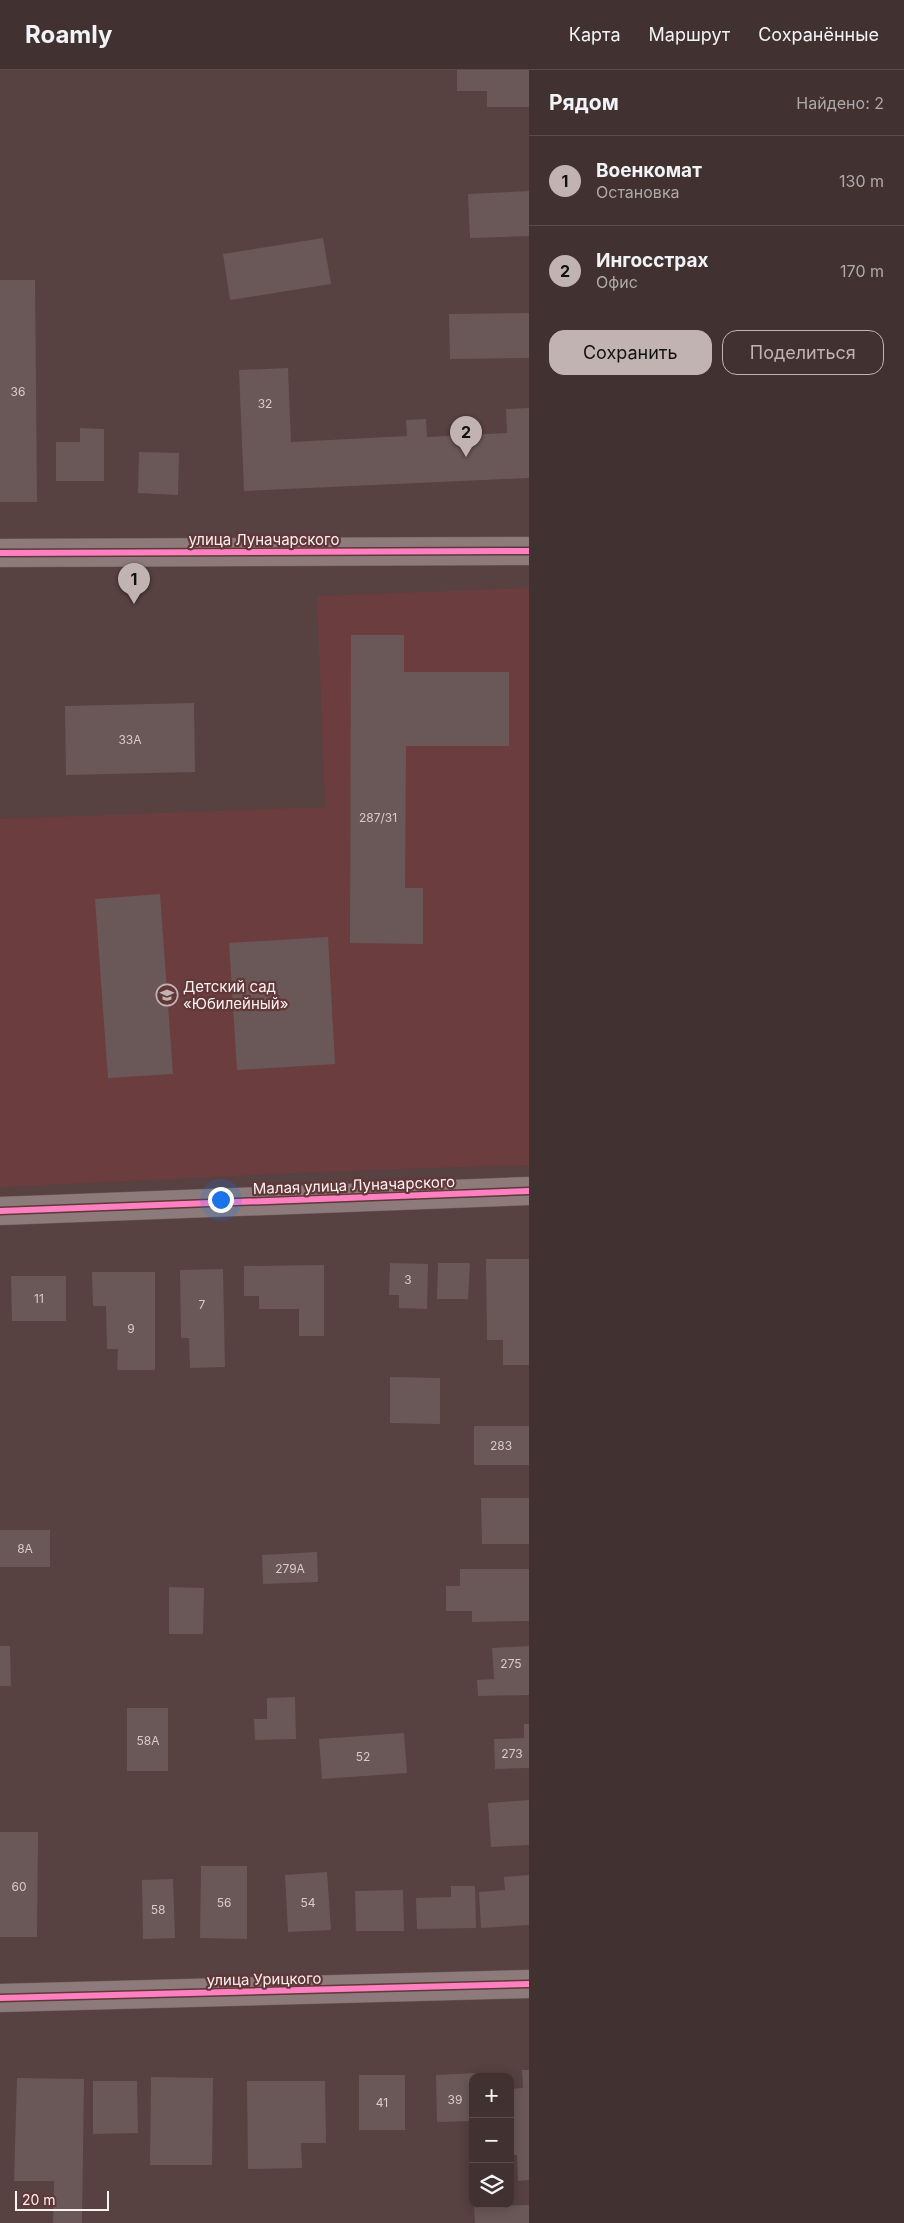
<!DOCTYPE html>
<html lang="ru">
<head>
<meta charset="utf-8">
<style>
	:root { --surface:#413131; --page:#4c3d3d; --text:#f1f3f6; --muted:#aea9ab; --line:#5a4c4d; --accent:#c2b3b3 }
	body { margin:0; font-family:Inter,sans-serif; background:var(--page); color:var(--text) }
	.controls { position:absolute; right:15px; bottom:15px; display:grid; overflow:hidden; border-radius:10px; box-shadow:0 2px 12px #0003 }
	.controls button { width:45px; height:45px; display:grid; place-items:center; padding:0; border:0; border-bottom:1px solid var(--line); background:var(--surface); color:var(--text); font:25px sans-serif }
	.scale { position:absolute; left:15px; bottom:12px; width:94px; box-sizing:border-box; padding-left:5px; border:2px solid #fcf1f1; border-top:0; font-size:14px; line-height:18px; white-space:nowrap; color:#fcf1f1; -webkit-text-stroke:4px #613737; paint-order:stroke }
	.you { position:absolute; left:220px; top:1129px; width:18px; height:18px; margin:-12px; border:4px solid #fff; border-radius:50%; background:#1a73e8; box-shadow:0 0 0 8px #1a73e833 }
	.badge { display:grid; place-items:center; width:32px; height:32px; border-radius:50%; background:var(--accent); color:#111; font-size:16px; font-weight:700 }
	.pin { position:absolute; translate:-50% -41px; filter:drop-shadow(0 1px 2px #0008) }
	.pin::after { content:''; position:absolute; top:26px; width:18px; height:15px; background:inherit; clip-path:polygon(0 0,100% 0,50% 100%) }
	.list { margin:0; padding:0; list-style:none }
	h2 { display:flex; justify-content:space-between; align-items:center; height:65px; margin:0; padding:0 20px; font-size:21px }
	h2 small { font-size:16px; font-weight:400; color:var(--muted) }
	.list li { display:grid; grid-template-columns:32px 1fr auto; gap:15px; align-items:center; box-sizing:border-box; height:90px; padding:0 20px; border-top:1px solid var(--line) }
	.list b { display:block; font-size:19px; white-space:nowrap }
	.list p { margin:0; font-size:16px; white-space:nowrap; color:var(--muted) }
	.list em { font-size:16px; font-style:normal; color:var(--muted) }
	.actions { display:flex; gap:10px; padding:15px 20px }
	.actions a { flex:1; padding:11px 0; border:1px solid var(--accent); border-radius:15px; text-align:center; font-size:18px; color:var(--accent) }
	.actions .main { background:var(--accent); color:#111 }
	.icon { flex:none; width:28px; height:28px; fill:none; stroke:currentColor; stroke-width:2; stroke-linecap:round; stroke-linejoin:round }
	.map { position:relative; flex:none; width:529px; height:2153px; overflow:hidden }
	header { display:flex; align-items:center; gap:30px; box-sizing:border-box; height:70px; padding:0 25px; background:var(--surface); border-bottom:1px solid var(--line) }
	header strong { font-size:24px }
	nav { display:flex; gap:28px; margin-inline-start:auto; font-size:18px }
	main { display:flex }
	aside { flex:1; background:var(--surface) }
	.map>svg:first-child { display:block }
	.built { fill:#6b3d3e }
	.building { fill:#6a5858 }
	.lines { fill:none; stroke-linecap:round; stroke-linejoin:round }
	.minor-casing { stroke:#6d5e5e; stroke-width:29 }
	.tertiary-casing { stroke:#6d5e5e; stroke-width:29 }
	.minor { stroke:#8d7b7b; stroke-width:28 }
	.tertiary { stroke:#8d7b7b; stroke-width:28 }
	.cycleway-casing { stroke:#613737; stroke-width:9 }
	.cycleway { stroke:#ff80c0; stroke-width:6 }
	.labels { text-anchor:middle; dominant-baseline:central; stroke-width:4.5; stroke-linejoin:round; paint-order:stroke }
	.number-label { font-size:12px; fill:#d8cbcb }
	.street-label { font-size:15px; fill:#fcf1f1; stroke:#613737 }
	.poi-label { font-size:15px; fill:#fcf1f1; stroke:#613737; text-anchor:start }
</style>
</head>
<body>
<header>
<strong>Roamly</strong>
<nav><a>Карта</a><a>Маршрут</a><a>Сохранённые</a></nav>
</header>
<main>
<div class="map">
<svg width="529" height="2153" viewBox="0 0 529 2153">
	<rect width="100%" height="100%" fill="#574141"/>
	<polygon class="built" points="529,518 529,1095 340,1101 0,1117 0,749 325,737 317,526"/>
	<g class="building">
		<polygon points="457,0 529,0 529,37 487,37 487,21 457,21"/>
		<polygon points="529,121 529,166 470,168 468,124"/>
		<polygon points="323,168 331,214 230,230 223,184"/>
		<polygon points="0,210 35,210 37,432 0,432"/>
		<polygon points="529,243 529,288 450,289 449,244"/>
		<polygon points="288,298 291,372 407,366 406,350 426,349 427,367 507,363 506,339 529,338 529,408 244,421 239,300"/>
		<polygon points="80,358 104,359 104,411 56,411 56,372 80,372"/>
		<polygon points="139,382 179,383 178,425 138,423"/>
		<polygon points="351,565 404,565 404,602 509,602 509,676 406,676 405,818 423,818 423,874 350,873"/>
		<polygon points="194,633 195,702 66,705 65,636"/>
		<polygon points="160,824 173,1004 108,1008 95,829"/>
		<polygon points="328,867 335,994 237,1000 229,873"/>
		<polygon points="486,1189 529,1189 529,1295 503,1295 503,1270 487,1270"/>
		<polygon points="390,1193 428,1194 427,1239 399,1238 399,1225 389,1225"/>
		<polygon points="438,1193 470,1193 468,1229 437,1229"/>
		<polygon points="324,1195 324,1266 299,1266 299,1239 259,1239 259,1226 244,1226 244,1196"/>
		<polygon points="223,1199 225,1297 190,1298 189,1268 181,1268 180,1200"/>
		<polygon points="92,1202 155,1202 155,1300 117,1300 118,1279 107,1279 106,1236 93,1236"/>
		<polygon points="11,1206 66,1206 66,1251 12,1251"/>
		<polygon points="390,1307 440,1308 440,1354 390,1353"/>
		<rect x="474" y="1356" width="55" height="39"/>
		<polygon points="481,1428 529,1428 529,1474 482,1474"/>
		<rect x="0" y="1460" width="50" height="37"/>
		<polygon points="317,1482 318,1512 263,1514 262,1485"/>
		<polygon points="460,1499 529,1499 529,1551 472,1552 472,1541 446,1541 446,1516 460,1516"/>
		<polygon points="169,1517 204,1518 203,1564 169,1564"/>
		<polygon points="0,1576 10,1576 11,1616 0,1616"/>
		<polygon points="529,1576 529,1625 478,1626 477,1610 494,1609 492,1578"/>
		<polygon points="295,1627 296,1669 255,1670 254,1649 267,1649 267,1628"/>
		<rect x="127" y="1638" width="41" height="63"/>
		<polygon points="524,1654 529,1654 529,1698 495,1699 494,1669 524,1668"/>
		<polygon points="404,1663 407,1703 322,1709 319,1669"/>
		<polygon points="529,1730 529,1775 491,1777 488,1733"/>
		<polygon points="0,1762 38,1762 37,1867 0,1867"/>
		<polygon points="201,1796 247,1796 247,1869 200,1868"/>
		<polygon points="327,1802 331,1860 288,1862 285,1805"/>
		<polygon points="529,1805 529,1855 481,1858 479,1822 505,1820 504,1807"/>
		<polygon points="173,1809 175,1868 143,1869 142,1810"/>
		<polygon points="451,1816 475,1816 476,1858 417,1859 416,1828 451,1827"/>
		<polygon points="403,1820 404,1861 356,1861 355,1821"/>
		<polygon points="522,2000 529,2000 529,2110 518,2111 517,2085 510,2085 510,2019 523,2018"/>
		<polygon points="476,2003 476,2007 473,2007 473,2051 437,2052 436,2005"/>
		<rect x="359" y="2005" width="46" height="55"/>
		<polygon points="151,2007 213,2008 212,2095 150,2095"/>
		<polygon points="17,2008 84,2009 82,2153 53,2153 54,2111 14,2111"/>
		<polygon points="93,2011 137,2011 138,2063 93,2064"/>
		<polygon points="247,2011 325,2011 326,2073 301,2073 302,2098 248,2099"/>
		<polygon points="529,2135 529,2153 475,2153 474,2136"/>
	</g>
	<g class="lines">
		<g class="minor-casing">
			<g id="minor">
				<polyline points="0,483 529,481"/>
				<polyline points="0,1141 529,1121"/>
			</g>
		</g>
		<g class="tertiary-casing">
			<polyline id="tertiary" points="0,1928 529,1914"/>
		</g>
		<use href="#minor" class="minor"/>
		<use href="#tertiary" class="tertiary"/>
		<g class="cycleway-casing">
			<g id="cycleway">
				<polyline points="0,483 529,481"/>
				<polyline points="0,1141 529,1121"/>
				<polyline points="0,1928 529,1914"/>
			</g>
		</g>
		<use href="#cycleway" class="cycleway"/>
	</g>
	<defs>
		<g id="school-ring" transform="scale(1.125)"><circle r="9.5" fill="#613737" stroke="#c2b3b3" stroke-width="1.5"/><path d="M0-5L7-2L0 1L-7-2ZM-4 1L0 2.5L4 1V4Q0 6-4 4Z" fill="#c2b3b3"/></g>
	</defs>
	<g fill-rule="evenodd">
		<use href="#school-ring" x="167" y="925"/>
	</g>
	<g class="labels">
		<g class="number-label">
			<text x="18" y="321">36</text>
			<text x="265" y="333">32</text>
			<text x="130" y="669">33А</text>
			<text x="378" y="747">287/31</text>
			<text x="408" y="1209">3</text>
			<text x="39" y="1228">11</text>
			<text x="202" y="1234">7</text>
			<text x="131" y="1258">9</text>
			<text x="501" y="1375">283</text>
			<text x="25" y="1478">8А</text>
			<text x="290" y="1498">279А</text>
			<text x="511" y="1593">275</text>
			<text x="148" y="1670">58А</text>
			<text x="512" y="1683">273</text>
			<text x="363" y="1686">52</text>
			<text x="19" y="1816">60</text>
			<text x="224" y="1832">56</text>
			<text x="308" y="1832">54</text>
			<text x="158" y="1839">58</text>
			<text x="455" y="2029">39</text>
			<text x="382" y="2032">41</text>
		</g>
		<g class="street-label">
			<text x="264" y="469">улица Луначарского</text>
			<text transform="translate(354 1115) rotate(-2)">Малая улица Луначарского</text>
			<text transform="translate(264 1909) rotate(-1)">улица Урицкого</text>
		</g>
		<g class="poi-label">
			<text x="183" y="916">Детский сад<tspan x="183" dy="17">«Юбилейный»</tspan></text>
		</g>
	</g>
</svg>
<div class="controls">
<button>+</button>
<button>−</button>
<button><svg class="icon" aria-label="layers" viewBox="0 0 24 24"><path d="M12 4l9 5-9 5-9-5zM3 14l9 5 9-5"/></svg></button>
</div>
<div class="scale">20 m</div>
<div class="you"></div>
<div class="pin badge" style="left:134px;top:534px">1</div>
<div class="pin badge" style="left:466px;top:387px">2</div>
</div>
<aside>
<h2>Рядом<small>Найдено: 2</small></h2>
<ul class="list">
<li><span class="badge">1</span><div><b>Военкомат</b><p>Остановка</p></div><em>130 m</em></li>
<li><span class="badge">2</span><div><b>Ингосстрах</b><p>Офис</p></div><em>170 m</em></li>
</ul>
<div class="actions"><a class="main">Сохранить</a><a>Поделиться</a></div>
</aside>
</main>
</body>
</html>
